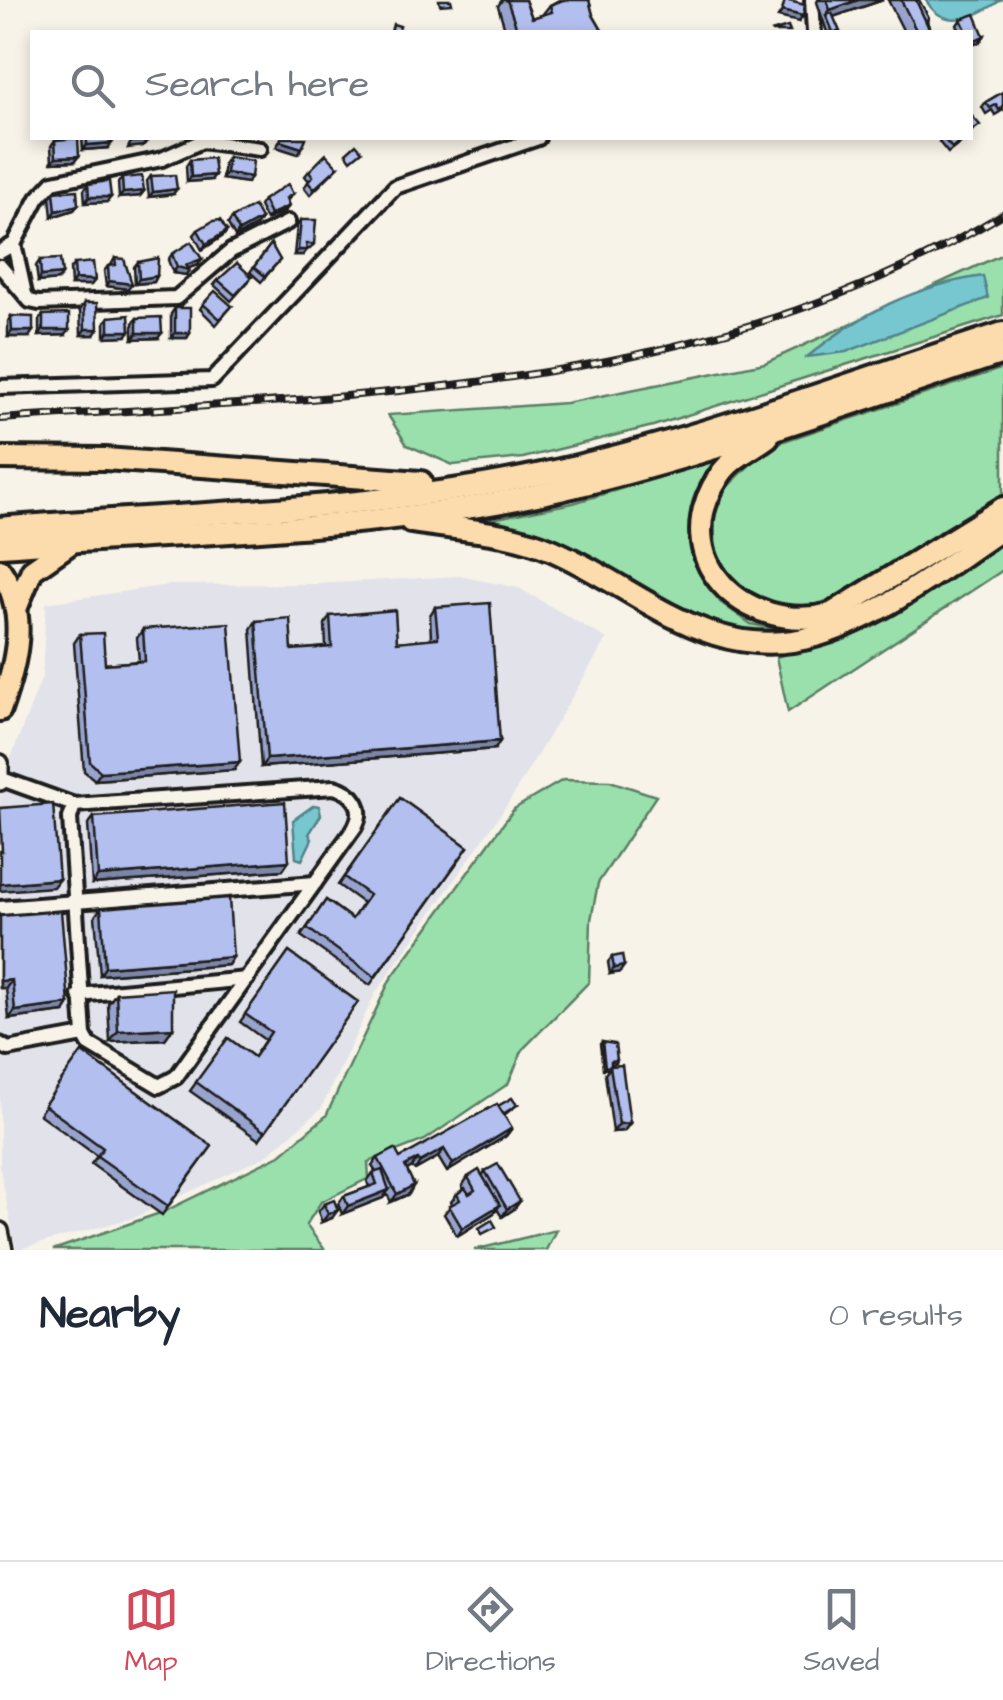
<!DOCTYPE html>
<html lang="en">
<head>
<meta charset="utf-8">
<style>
	:root { --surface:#fff; --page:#f2f2f3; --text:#1f2937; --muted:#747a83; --line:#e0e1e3; --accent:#d1495b }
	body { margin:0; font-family:"Architects Daughter",sans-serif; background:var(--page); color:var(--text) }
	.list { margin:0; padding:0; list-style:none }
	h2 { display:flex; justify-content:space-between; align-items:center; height:130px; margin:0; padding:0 40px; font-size:42px }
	h2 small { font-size:32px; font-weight:400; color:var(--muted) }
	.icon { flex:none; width:55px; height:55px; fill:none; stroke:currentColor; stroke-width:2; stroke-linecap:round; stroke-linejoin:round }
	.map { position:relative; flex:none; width:1003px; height:1250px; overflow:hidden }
	.search { position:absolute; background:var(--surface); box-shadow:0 5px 15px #0003; left:30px; right:30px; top:30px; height:110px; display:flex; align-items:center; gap:25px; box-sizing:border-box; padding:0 35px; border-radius:0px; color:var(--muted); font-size:38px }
	.sheet { height:310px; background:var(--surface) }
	nav { display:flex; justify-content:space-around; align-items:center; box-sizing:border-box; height:140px; border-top:2px solid var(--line); background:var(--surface); font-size:28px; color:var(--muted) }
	nav a { display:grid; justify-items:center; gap:5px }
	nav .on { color:var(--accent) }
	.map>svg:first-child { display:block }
	.built { fill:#e2e3ea }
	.green { fill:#9ae0ad; stroke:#5b7e64; stroke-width:2.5 }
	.water { fill:#77c7d1; stroke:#538389; stroke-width:2.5 }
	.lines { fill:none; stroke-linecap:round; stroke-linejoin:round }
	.minor-casing { stroke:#1c1c1c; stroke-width:20 }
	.tertiary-casing { stroke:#1c1c1c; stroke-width:22 }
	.trunk-casing { stroke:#1c1c1c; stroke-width:28 }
	.minor { stroke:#f7f3e8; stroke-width:12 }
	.tertiary { stroke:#f7f3e8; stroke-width:15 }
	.trunk { stroke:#fcdcac; stroke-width:20 }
	.rail-casing { stroke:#1c1c1c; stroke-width:8 }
	.rail { stroke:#f7f3e8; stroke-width:4; stroke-dasharray:11; stroke-linecap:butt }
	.wall { fill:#99a4ce; stroke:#1c1c1c; stroke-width:2.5 }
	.shaded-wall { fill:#7d86a7; stroke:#1c1c1c; stroke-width:2.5 }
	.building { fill:#b2bfef; stroke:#1c1c1c; stroke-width:2.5 }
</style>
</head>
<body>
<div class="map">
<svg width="1003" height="1250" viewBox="0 0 1003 1250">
	<rect width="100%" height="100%" fill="#f7f3e8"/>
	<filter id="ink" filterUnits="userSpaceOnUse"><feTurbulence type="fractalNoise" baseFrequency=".01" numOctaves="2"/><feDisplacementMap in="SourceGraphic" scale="20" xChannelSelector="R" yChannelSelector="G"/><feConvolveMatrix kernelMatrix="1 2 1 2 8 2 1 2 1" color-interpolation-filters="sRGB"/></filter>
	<g filter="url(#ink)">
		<polygon class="built" points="459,576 519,588 607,639 509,802 375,994 321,1109 266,1156 136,1217 16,1250 0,1168 0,786 42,677 46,603 168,585 314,584"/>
		<g class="green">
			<polygon points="1003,254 1003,315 653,426 523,458 453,465 407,445 388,415 566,403 765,363"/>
			<polygon points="1003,368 1003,497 879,577 819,609 778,609 742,594 716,559 714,513 725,489 769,446"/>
			<polygon points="715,461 691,508 696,560 720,602 751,624 793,633 743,632 696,621 534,535 482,521 573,503"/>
			<path d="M1003,540V570L788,712L776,657C860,635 931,588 1003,540Z"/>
			<polygon points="563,780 610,781 656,796 598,883 591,920 589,982 523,1049 508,1084 425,1140 368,1162 369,1178 321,1202 306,1225 325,1250 53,1250 163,1212 280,1155 326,1116 390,980 514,809"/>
			<polygon points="556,1230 546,1250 474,1250"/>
		</g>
		<g class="water">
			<path d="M926,0H1001C977,17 943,32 926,0Z"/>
			<path d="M983,276L988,298L846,352L807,357C860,313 915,286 983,276Z"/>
			<polygon points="314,805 319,806 321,815 309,834 312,839 302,860 296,858 293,820"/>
		</g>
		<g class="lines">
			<g class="minor-casing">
				<g id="minor">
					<polyline points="812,0 814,32"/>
					<polyline points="14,244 25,294"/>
					<polyline points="0,252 14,244 38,198 53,182 162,159 202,141 260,149"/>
					<polyline points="0,266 30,301 39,303 176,298 231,251 288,222"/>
					<polyline points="0,387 212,380 395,187 538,138"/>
					<path d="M2,779L74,805L334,787C353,792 366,807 355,827L176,1077L159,1086L89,1044L84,1035L70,818L74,805"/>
					<polyline points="0,908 315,883"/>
					<polyline points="79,995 247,979"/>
					<polyline points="0,1044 8,1049 84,1035"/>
				</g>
			</g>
			<g class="tertiary-casing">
				<g id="tertiary">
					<polyline points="0,763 0,782"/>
					<polyline points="0,1231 4,1250"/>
				</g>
			</g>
			<g class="trunk-casing">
				<g id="trunk">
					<path d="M768,437C752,449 731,458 720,475C663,558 745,636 831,614L1003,508"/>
					<polyline points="0,458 105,459 421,482"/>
					<path d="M411,522C459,530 506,530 552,550C641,589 713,668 819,635C886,614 945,567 1003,528"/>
					<path d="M0,528C179,513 361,512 537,475C695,442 850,382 1003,333"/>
					<path d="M0,546C178,533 362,532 537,495C695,461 849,403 1003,353"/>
					<path d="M0,570C30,613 16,665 0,710"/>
					<polyline points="16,609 32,570 72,542"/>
				</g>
			</g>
			<use href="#minor" class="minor"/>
			<use href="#tertiary" class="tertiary"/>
			<use href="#trunk" class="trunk"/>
			<g class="rail-casing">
				<path id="rail" d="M0,419C344,395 698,398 1003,214"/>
			</g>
			<use href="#rail" class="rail"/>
		</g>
		<g class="wall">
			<polygon points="502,0 525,0 532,18 542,15 550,5 559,0 589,0 593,15 603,32 506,32 498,6"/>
			<polygon points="818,0 883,0 833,17 840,32 827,32 817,2"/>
			<polygon points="888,0 919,0 931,32 904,32"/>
			<polygon points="961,19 984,36 980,42 970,46 970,32 961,32 957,25"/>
			<polygon points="1003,92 1003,110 995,115 992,110 986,114 982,107 986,102"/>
			<polygon points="82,138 112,138 108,148 83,150"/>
			<polygon points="942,138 967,138 948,153 939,142"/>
			<polygon points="55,140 75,161 52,162 51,146"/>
			<polygon points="228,157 251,177 247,183 222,179 224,163"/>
			<polygon points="190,160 211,180 187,182 186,166"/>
			<polygon points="338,167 310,195 304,187 309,181 305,176 309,171"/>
			<polygon points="151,176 173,194 149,197 147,181"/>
			<polygon points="122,178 144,191 140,196 119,198 118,183"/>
			<polygon points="88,184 107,202 85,203 84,190"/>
			<polygon points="54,192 78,205 74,210 52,217 50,197"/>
			<polygon points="293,194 287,201 289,206 285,211 266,220 259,206 263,200"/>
			<polygon points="232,218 261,219 257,225 235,237 228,224"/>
			<polygon points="301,220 314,244 310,249 307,249 303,255 294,255 297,226"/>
			<polygon points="198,230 227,231 223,236 202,250 194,235"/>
			<polygon points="271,244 280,260 261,282 250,272"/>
			<polygon points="172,254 198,265 188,268 189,270 186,275 173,273 168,260"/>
			<polygon points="115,258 132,284 128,289 106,286 104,271 108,266 111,265"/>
			<polygon points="40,260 62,274 58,280 38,282 36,266"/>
			<polygon points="138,262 157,276 154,282 135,284 134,267"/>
			<polygon points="74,264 95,280 91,285 71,285 70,269"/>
			<polygon points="218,280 248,282 231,301 214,285"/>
			<polygon points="84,303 94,335 81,335 80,309"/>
			<polygon points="203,304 232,306 216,325 200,309"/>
			<polygon points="175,308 190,333 187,338 171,338 171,314"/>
			<polygon points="43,315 65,335 39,336 39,320"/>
			<polygon points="11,316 29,337 8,337 8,321"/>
			<polygon points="109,317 126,336 105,337 105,322"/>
			<polygon points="137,318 158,338 133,339 133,323"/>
			<polygon points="435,607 500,741 495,749 261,767 251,629 256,621 292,650 326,647 325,624 330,616 397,642 431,639 430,615"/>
			<polygon points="143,629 234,770 95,780 84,771 74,643 80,634 105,664 139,661 137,638"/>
			<polygon points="400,798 468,847 370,985 301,936 326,900 352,919 363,903 338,885"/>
			<polygon points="94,817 283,870 92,884 88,825"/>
			<polygon points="101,908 233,957 228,965 100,975 95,916"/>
			<polygon points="0,916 64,1012 9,1019 6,988 0,988"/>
			<polygon points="289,952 358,1002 259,1140 190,1091 228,1038 254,1057 265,1040 240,1022"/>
			<polygon points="612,957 620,972 610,974 608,962"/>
			<polygon points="116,993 173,1028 165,1039 110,1042 108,1004"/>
			<polygon points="602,1042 617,1060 616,1063 611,1064 630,1123 624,1131 613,1132 605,1074 609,1069 603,1069 600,1044"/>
			<polygon points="82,1052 212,1146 162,1215 91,1164 97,1156 39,1114"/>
			<polygon points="517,1105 504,1115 512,1128 506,1136 447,1172 438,1157 415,1170 412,1167 407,1170 409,1194 391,1202 387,1194 383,1198 342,1214 338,1204 344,1196 369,1187 367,1181 373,1173 376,1172 372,1166 378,1158 400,1158 498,1106"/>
			<polygon points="485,1171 520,1201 514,1209 502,1217 497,1209 494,1213 457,1236 444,1214 452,1204 451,1202 457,1194 464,1189 462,1186 468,1177 482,1176"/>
			<polygon points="324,1204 332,1218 322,1222 318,1212"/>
		</g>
		<g class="shaded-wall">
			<polygon points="858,0 883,0 827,19 826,15 830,10"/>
			<polygon points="782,11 803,16 799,22 778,17"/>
			<polygon points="984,36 980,42 970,46 971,42"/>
			<polygon points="147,141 143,146 128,148 131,142"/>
			<polygon points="280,141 302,148 298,154 276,147"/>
			<polygon points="112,143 108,148 83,150 87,145"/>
			<polygon points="79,156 75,161 52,162 56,157"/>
			<polygon points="226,173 251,177 247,183 222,179"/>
			<polygon points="215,175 211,180 187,182 191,177"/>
			<polygon points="177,189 173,194 149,197 153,192"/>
			<polygon points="144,191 140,196 119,198 123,193"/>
			<polygon points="89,197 111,197 107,202 85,203"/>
			<polygon points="78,205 74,210 52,217 56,211"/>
			<polygon points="289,206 285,211 266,220 270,215"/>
			<polygon points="261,219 257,225 235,237 239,231"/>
			<polygon points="227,231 223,236 202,250 206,244"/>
			<polygon points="298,250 307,250 303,255 294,255"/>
			<polygon points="202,259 198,265 186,269 189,270 186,275 173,273 177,267"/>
			<polygon points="62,274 58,280 38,282 41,276"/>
			<polygon points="157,276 154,282 135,284 139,279"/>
			<polygon points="75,279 95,280 91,285 71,285"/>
			<polygon points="109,281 132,284 128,289 106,286"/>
			<polygon points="85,329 98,329 94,335 81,335"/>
			<polygon points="43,330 69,330 65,335 39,336"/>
			<polygon points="12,331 33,331 29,337 8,337"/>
			<polygon points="109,331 130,331 126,336 105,337"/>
			<polygon points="137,333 162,333 158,338 133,339"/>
			<polygon points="175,333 190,333 187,338 171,338"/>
			<polygon points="500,741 495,749 261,767 267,759"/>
			<polygon points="240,762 234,770 95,780 101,772"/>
			<polygon points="289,861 283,870 92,884 98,876"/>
			<polygon points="59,879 53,887 0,891 0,884"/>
			<polygon points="233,957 228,965 100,975 105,967"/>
			<polygon points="624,966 620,972 610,974 614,968"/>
			<polygon points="12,980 6,988 0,988 0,981"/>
			<polygon points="69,1004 64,1012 9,1019 15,1011"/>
			<polygon points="173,1028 165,1039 110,1042 118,1031"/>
			<polygon points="630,1123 624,1131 613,1132 619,1124"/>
			<polygon points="512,1128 506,1136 447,1172 453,1164"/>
			<polygon points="444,1149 438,1157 415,1170 420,1162"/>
			<polygon points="418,1159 412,1167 399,1175 405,1166"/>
			<polygon points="414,1185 409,1194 391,1202 397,1194"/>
			<polygon points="389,1190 383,1198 342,1214 348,1206"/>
			<polygon points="520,1201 514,1209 502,1217 507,1209"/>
			<polygon points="500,1205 494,1213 457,1236 462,1228"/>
			<polygon points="338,1210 332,1218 322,1222 328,1214"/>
		</g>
		<g class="building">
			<polygon points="439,0 451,0 452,4 440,5"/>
			<polygon points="507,0 525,0 532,18 552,12 550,5 563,0 589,0 593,15 603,32 518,32"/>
			<polygon points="785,0 805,5 803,16 782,11"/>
			<polygon points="827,0 858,0 830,10"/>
			<polygon points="901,0 916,0 931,32 917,32"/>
			<polygon points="916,0 919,0 928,16 927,24"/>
			<polygon points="832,13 840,32 833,32 826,15"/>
			<polygon points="975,14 984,36 971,42 970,32 967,32 961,19"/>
			<polygon points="393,24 400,26 398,32 391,32"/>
			<polygon points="788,27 790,32 771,32"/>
			<polygon points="1003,92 1003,107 999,110 996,105 990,108 986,102"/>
			<polygon points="970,114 980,125 970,132"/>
			<polygon points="78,138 79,156 56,157 55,140"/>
			<polygon points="87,138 112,138 112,143 87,145"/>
			<polygon points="131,138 147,138 147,141 131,142"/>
			<polygon points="281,138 306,138 302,148 280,141"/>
			<polygon points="943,138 964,138 952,148"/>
			<polygon points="356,144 362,151 351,160 346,153"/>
			<polygon points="326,154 338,167 314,189 308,182 313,176 309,171"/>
			<polygon points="228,157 253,161 251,177 226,173"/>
			<polygon points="213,158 215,175 191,177 190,160"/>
			<polygon points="175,175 177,189 153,192 151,176"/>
			<polygon points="142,176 144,191 123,193 122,178"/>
			<polygon points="109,181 111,197 89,197 88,184"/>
			<polygon points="288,184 293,194 286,198 289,206 270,215 263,200"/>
			<polygon points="77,190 78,205 56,211 54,192"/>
			<polygon points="254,206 261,219 239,231 232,218"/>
			<polygon points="220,220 227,231 206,244 198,230 213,221"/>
			<polygon points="301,220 316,220 314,244 306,244 307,250 298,250"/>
			<polygon points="191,242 202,259 186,265 189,270 177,267 172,254"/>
			<polygon points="271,244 280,260 265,276 254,267"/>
			<polygon points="115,258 124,259 132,284 109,281 108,266 116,265"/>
			<polygon points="158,258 157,276 139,279 138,262"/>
			<polygon points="60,259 62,274 41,276 40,260"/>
			<polygon points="93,262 95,280 75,279 74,264"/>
			<polygon points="237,263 252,277 235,295 218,280"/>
			<polygon points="215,291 232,306 220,319 203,304"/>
			<polygon points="84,303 97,303 98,329 85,329"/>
			<rect x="175" y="308" width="15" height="25"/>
			<polygon points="69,314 69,330 43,330 43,315"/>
			<polygon points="129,315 130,331 109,331 109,317"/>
			<polygon points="11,316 33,317 33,331 12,331"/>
			<polygon points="161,317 162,333 137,333 137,318"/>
			<polygon points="490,603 500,741 267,759 256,621 290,618 292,650 332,647 330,616 395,610 397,642 438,638 435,607"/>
			<polygon points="229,623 240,762 101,772 90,762 80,634 103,633 105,664 145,661 143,629"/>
			<polygon points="400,798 468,847 375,977 307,928 326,900 352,919 369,895 344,877"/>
			<polygon points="285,802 289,861 98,876 94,817"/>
			<polygon points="53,804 59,879 0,884 0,851 2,851 0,808"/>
			<polygon points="229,898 233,957 105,967 101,908"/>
			<polygon points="61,911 69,1004 15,1011 12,980 0,981 0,916"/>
			<polygon points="289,952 358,1002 265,1132 196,1082 228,1038 254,1057 271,1032 245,1014"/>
			<polygon points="622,955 624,966 614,968 612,957"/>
			<polygon points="173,989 173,1028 118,1031 116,993"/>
			<polygon points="602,1042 615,1044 617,1060 611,1061 611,1066 605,1067"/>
			<polygon points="82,1052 212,1146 168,1206 97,1156 103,1148 44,1105"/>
			<polygon points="622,1065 630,1123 619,1124 610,1066"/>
			<polygon points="512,1098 517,1105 503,1114 498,1106"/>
			<polygon points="497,1104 512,1128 453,1164 444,1149 420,1162 418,1159 405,1166 414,1185 397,1194 378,1158 395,1149 400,1158"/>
			<polygon points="498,1164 520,1201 507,1209 485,1171"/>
			<polygon points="382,1170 389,1190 348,1206 344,1196 377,1184 373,1173"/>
			<polygon points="479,1170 500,1205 462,1228 449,1206 460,1200 457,1194 465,1188 469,1194 475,1190 468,1177"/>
			<polygon points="334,1200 338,1210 328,1214 324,1204"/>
			<polygon points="492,1220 496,1227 482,1234 479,1228"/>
		</g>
	</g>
</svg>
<div class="search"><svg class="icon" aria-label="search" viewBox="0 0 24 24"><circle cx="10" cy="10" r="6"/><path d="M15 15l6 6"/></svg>Search here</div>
</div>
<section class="sheet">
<h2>Nearby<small>0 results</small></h2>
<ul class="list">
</ul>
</section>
<nav>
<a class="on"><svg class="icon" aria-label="map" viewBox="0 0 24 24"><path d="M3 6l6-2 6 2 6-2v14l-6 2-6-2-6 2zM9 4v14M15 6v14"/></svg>Map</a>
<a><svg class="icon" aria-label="directions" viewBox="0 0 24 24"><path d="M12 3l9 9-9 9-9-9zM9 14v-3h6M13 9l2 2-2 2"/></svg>Directions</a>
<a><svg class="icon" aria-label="saved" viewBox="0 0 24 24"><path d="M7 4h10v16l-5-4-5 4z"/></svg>Saved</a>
</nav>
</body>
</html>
